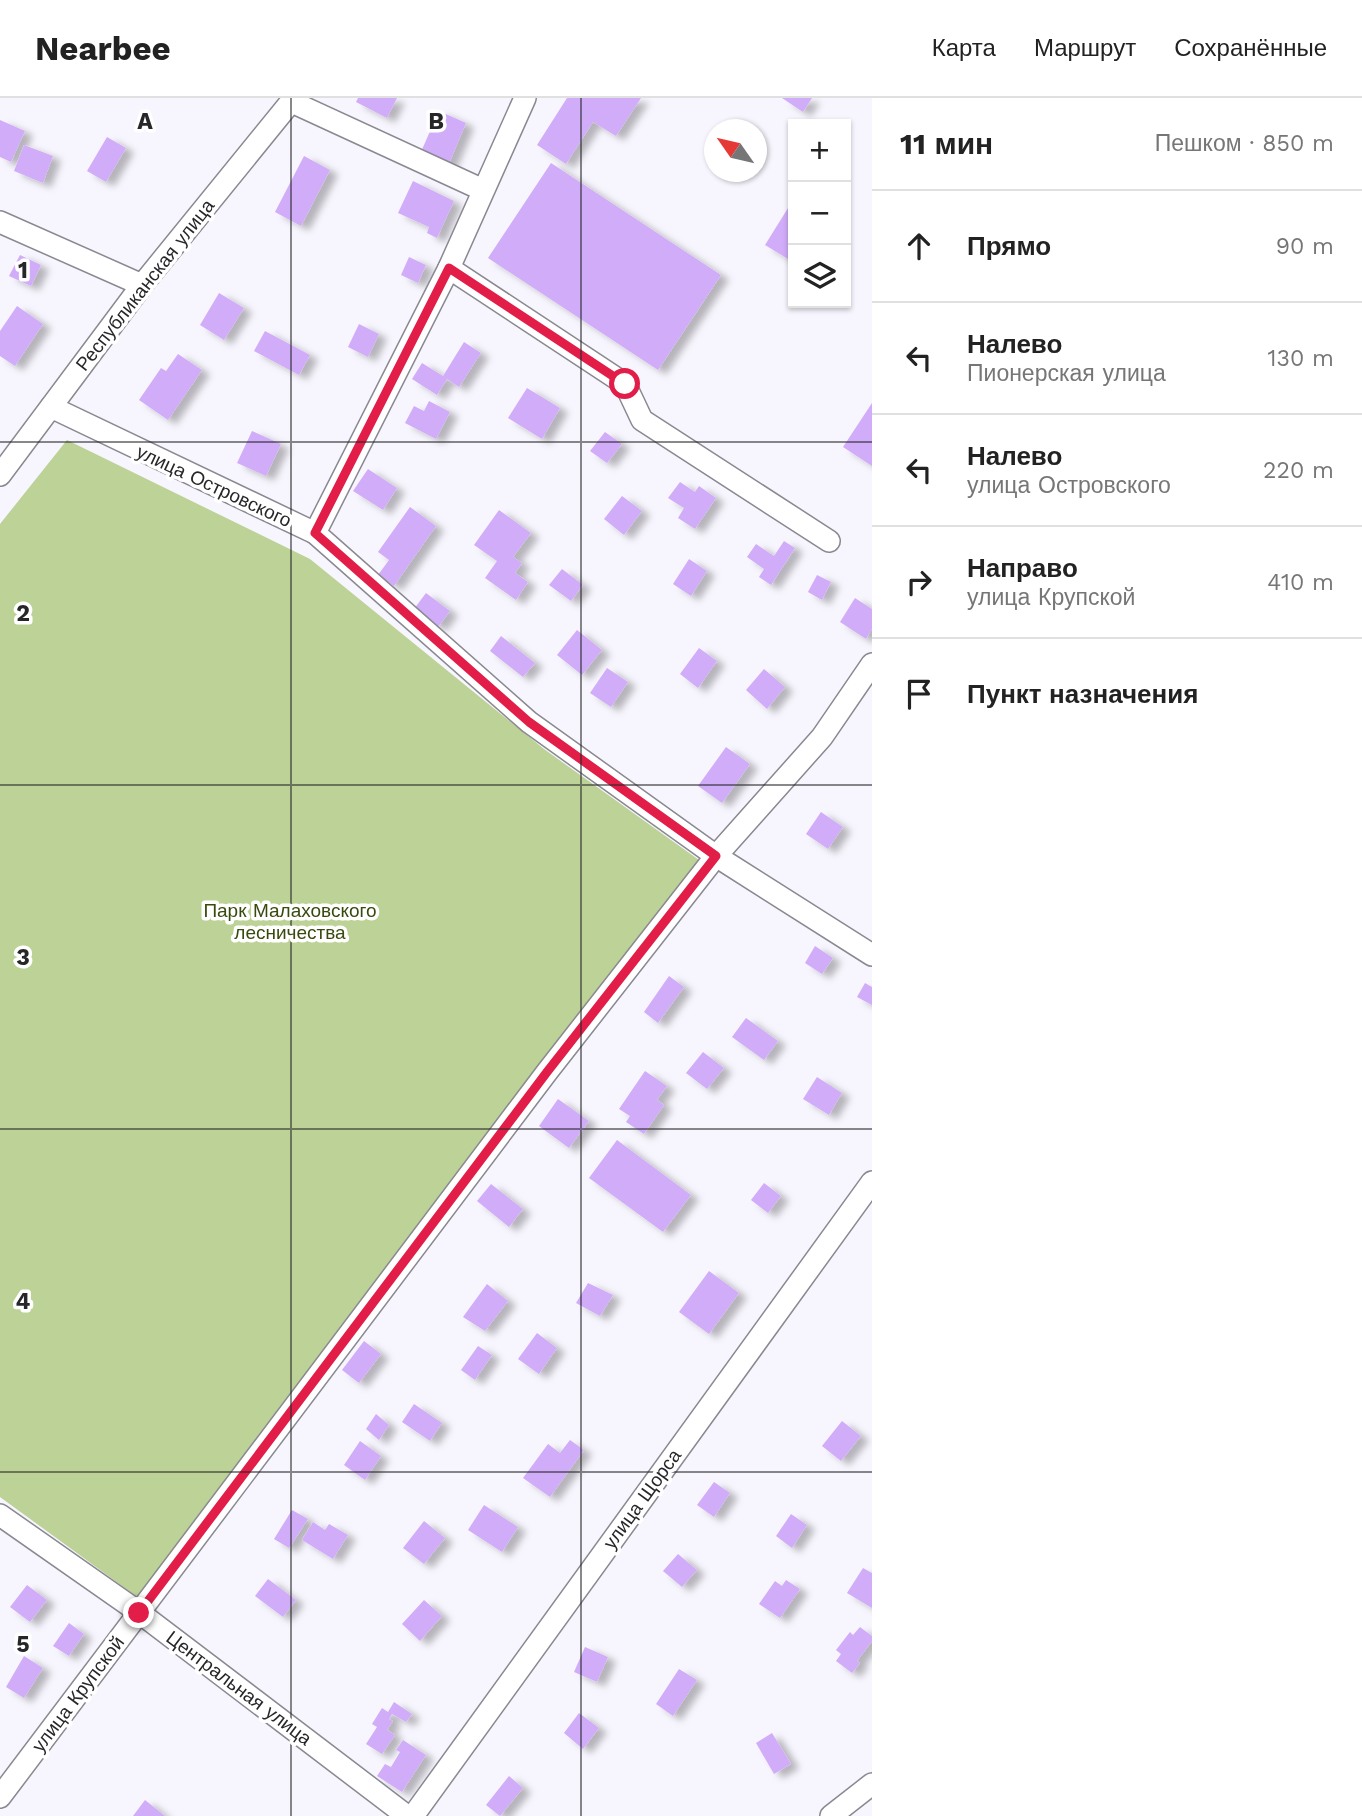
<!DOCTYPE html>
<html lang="ru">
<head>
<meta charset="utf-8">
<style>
	:root { --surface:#fff; --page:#f6f6f6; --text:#222; --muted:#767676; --line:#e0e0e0 }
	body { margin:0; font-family:"Work Sans",sans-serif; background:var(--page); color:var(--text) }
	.controls { position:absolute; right:21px; top:21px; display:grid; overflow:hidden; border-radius:0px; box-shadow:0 2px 5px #0004 }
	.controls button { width:63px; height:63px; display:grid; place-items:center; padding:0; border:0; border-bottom:2px solid var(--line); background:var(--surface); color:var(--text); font:35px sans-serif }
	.compass { position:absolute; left:704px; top:21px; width:63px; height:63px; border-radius:50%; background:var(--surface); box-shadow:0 2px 5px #0004; rotate:304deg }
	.stop { position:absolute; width:21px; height:21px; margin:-16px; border:5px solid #e11d48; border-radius:50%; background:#fff }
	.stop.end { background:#e11d48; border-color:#fff; box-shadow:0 2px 7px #0008 }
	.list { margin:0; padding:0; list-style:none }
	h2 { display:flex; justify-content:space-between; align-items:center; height:91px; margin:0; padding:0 28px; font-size:30px }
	h2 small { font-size:23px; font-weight:400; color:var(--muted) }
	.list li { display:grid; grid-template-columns:46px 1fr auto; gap:21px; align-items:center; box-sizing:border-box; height:112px; padding:0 28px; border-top:2px solid var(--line) }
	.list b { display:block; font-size:26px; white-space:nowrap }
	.list p { margin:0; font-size:23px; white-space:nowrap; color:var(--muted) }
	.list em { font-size:23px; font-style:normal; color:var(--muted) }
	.icon { flex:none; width:38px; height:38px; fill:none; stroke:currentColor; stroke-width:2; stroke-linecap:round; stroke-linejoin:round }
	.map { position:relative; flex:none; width:872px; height:1718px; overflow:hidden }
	header { display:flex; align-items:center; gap:42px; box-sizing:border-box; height:98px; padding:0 35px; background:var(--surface); border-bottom:2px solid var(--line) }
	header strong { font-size:33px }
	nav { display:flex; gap:38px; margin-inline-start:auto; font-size:24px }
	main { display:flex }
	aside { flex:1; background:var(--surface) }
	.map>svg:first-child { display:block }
	.green { fill:#bcd296 }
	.building { fill:#d1acf9; filter:url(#shadow) }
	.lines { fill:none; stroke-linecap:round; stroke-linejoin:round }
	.minor-casing { stroke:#8a8890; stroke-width:24 }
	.minor { stroke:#fff; stroke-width:21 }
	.route { stroke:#e11d48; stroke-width:9 }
	.grid { fill:none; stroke:#27272a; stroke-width:2; stroke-opacity:0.55 }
	.labels { text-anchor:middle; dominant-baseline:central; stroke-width:7; stroke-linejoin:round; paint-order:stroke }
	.street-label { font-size:19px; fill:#27272a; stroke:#fff }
	.park-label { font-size:19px; fill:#384a0d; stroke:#fff }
	.grid-label { font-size:23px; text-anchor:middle; font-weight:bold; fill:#27272a; stroke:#fff; stroke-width:7; stroke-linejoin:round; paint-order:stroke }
</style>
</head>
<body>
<header>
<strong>Nearbee</strong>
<nav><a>Карта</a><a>Маршрут</a><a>Сохранённые</a></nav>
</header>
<main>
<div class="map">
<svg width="872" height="1718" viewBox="0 0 872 1718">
	<defs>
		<filter id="shadow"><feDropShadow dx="8" dy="4.5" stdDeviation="3.5" flood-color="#0004"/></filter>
	</defs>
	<rect width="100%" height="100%" fill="#f7f5fd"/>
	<polygon class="green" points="67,342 310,461 544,651 699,762 140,1501 0,1399 0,426"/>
	<g class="building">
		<polygon points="358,0 397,0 387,20 356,4"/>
		<polygon points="567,0 641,0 616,38 593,24 566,66 537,47"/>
		<polygon points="782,0 812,0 803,14"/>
		<polygon points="439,13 466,25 448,68 420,56"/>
		<polygon points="0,22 25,33 11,64 0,59"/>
		<polygon points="107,39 126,50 106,84 87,73"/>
		<polygon points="24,47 53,58 43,85 14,73"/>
		<polygon points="304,58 330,72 301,128 275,114"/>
		<polygon points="551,65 721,177 658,272 488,160"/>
		<polygon points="413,83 454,103 437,140 427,135 429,129 398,115"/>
		<polygon points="793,102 793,164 765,147"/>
		<polygon points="20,157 41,167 31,188 9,178"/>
		<polygon points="409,159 426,167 418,185 401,177"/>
		<polygon points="219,195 244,210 224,242 200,227"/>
		<polygon points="17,208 43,226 15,268 0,258 0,233"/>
		<polygon points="359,226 379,236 368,259 348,249"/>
		<polygon points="265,233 310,257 299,277 254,253"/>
		<polygon points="464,244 481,255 459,289 447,281 437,297 412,281 422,265 443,278"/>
		<polygon points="178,256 202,272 168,322 139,302 161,270 166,273"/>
		<polygon points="527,290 560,310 542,341 508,320"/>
		<polygon points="429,303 450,314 436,341 405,325 414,308 424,313"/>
		<polygon points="872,305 872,368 843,349"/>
		<polygon points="252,333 281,346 266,378 237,365"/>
		<polygon points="605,334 622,346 607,365 590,353"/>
		<polygon points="368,371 397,390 383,412 353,393"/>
		<polygon points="680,384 695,394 699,388 716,400 695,431 678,420 684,410 668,400"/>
		<polygon points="622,398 642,413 624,437 604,421"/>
		<polygon points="410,409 436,428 394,488 378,477 389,462 378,454"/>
		<polygon points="499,412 531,435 513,459 522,465 515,475 528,484 516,502 485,480 497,463 474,447"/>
		<polygon points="784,443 795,450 771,487 759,479 764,471 747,459 756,446 774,458"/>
		<polygon points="689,461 707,473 691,498 673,486"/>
		<polygon points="562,471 583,487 571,503 549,487"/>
		<polygon points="817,477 831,484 822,502 808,494"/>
		<polygon points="426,495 450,513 438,529 414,511"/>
		<polygon points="855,500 872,511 872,531 866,541 840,524"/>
		<polygon points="577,532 602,552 582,577 557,557"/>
		<polygon points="501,538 535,565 523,579 490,553"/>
		<polygon points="699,550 717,563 698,590 680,576"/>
		<polygon points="607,570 628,584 611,609 590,595"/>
		<polygon points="764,571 785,589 767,611 746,592"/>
		<polygon points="726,649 750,666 722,705 698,688"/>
		<polygon points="821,714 843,729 828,751 806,736"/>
		<polygon points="815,848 833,860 822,876 805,865"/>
		<polygon points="669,878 684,889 658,925 644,914"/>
		<polygon points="865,885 872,889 872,907 857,899"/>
		<polygon points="746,920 778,943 764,962 732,939"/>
		<polygon points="703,954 724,970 707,991 686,975"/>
		<polygon points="645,973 667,988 657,1002 664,1007 644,1036 626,1024 630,1018 619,1011"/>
		<polygon points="817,979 842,995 829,1017 803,1001"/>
		<polygon points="558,1001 589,1023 569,1050 539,1028"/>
		<polygon points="617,1042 691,1097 663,1134 589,1080"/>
		<polygon points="764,1085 781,1098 768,1115 751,1102"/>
		<polygon points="491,1086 523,1111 509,1129 477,1103"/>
		<polygon points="709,1173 739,1195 709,1236 679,1214"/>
		<polygon points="588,1185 613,1197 600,1218 576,1205"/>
		<polygon points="487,1186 508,1203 485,1233 463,1219"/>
		<polygon points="537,1235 557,1250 539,1276 518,1261"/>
		<polygon points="364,1243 381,1256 359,1285 342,1272"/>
		<polygon points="478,1248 492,1257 475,1282 461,1272"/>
		<polygon points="414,1306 442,1325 430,1343 402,1324"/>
		<polygon points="376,1316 389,1327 379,1342 366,1331"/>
		<polygon points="842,1323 861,1338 841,1363 822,1348"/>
		<polygon points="570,1342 584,1352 550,1399 523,1380 548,1346 560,1355"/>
		<polygon points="360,1343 381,1358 365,1382 344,1367"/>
		<polygon points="714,1384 730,1395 714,1419 697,1407"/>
		<polygon points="484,1407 518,1429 502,1454 468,1432"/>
		<polygon points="292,1412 308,1421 289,1450 274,1441"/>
		<polygon points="791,1416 807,1427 792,1450 776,1438"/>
		<polygon points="424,1423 445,1440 424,1466 403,1450"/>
		<polygon points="313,1424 325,1432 329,1426 348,1437 333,1461 302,1442"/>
		<polygon points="678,1456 697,1472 682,1489 663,1473"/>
		<polygon points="863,1470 872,1475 872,1510 847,1495"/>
		<polygon points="268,1481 296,1502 283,1519 255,1498"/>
		<polygon points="786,1482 800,1491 780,1520 759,1506 775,1483 782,1488"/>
		<polygon points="27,1487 47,1502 30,1524 10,1509"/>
		<polygon points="424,1502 442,1518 420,1543 402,1526"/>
		<polygon points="69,1525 84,1536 69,1558 53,1548"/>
		<polygon points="860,1529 872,1538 872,1543 857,1563 860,1565 852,1575 836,1563 841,1556 836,1552 850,1534 853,1537"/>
		<polygon points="585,1549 608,1559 597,1584 574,1574"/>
		<polygon points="24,1558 43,1570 24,1600 6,1589"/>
		<polygon points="679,1571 697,1582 673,1618 656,1606"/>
		<polygon points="394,1604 412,1616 406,1624 392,1616 389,1621 393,1623 387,1632 395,1637 382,1656 366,1646 377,1629 372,1626 382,1610 388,1614"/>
		<polygon points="579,1615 599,1630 583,1651 564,1635"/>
		<polygon points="772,1635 791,1666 774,1676 756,1645"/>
		<polygon points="403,1642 426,1657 402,1694 377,1678 385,1666 391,1669 400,1654 396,1652"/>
		<polygon points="509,1678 523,1690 500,1718 486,1707"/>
		<polygon points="145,1702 165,1718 133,1718"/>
	</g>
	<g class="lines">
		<g class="minor-casing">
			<g id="minor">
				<polyline points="292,4 483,92"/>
				<polyline points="0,124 142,187"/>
				<polyline points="449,170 625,286 642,322 829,443"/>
				<polyline points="51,309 315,435 529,624 716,758 872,857"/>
				<polyline points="0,377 142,187 294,0"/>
				<polyline points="315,435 449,170 525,0"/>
				<polyline points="0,1417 140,1515 407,1718"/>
				<polyline points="0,1699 547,974 716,758 822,639 872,566"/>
				<polyline points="413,1718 872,1084"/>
				<polyline points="831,1718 872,1686"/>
			</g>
		</g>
		<use href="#minor" class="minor"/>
	</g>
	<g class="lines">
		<polyline class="route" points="139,1515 547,974 716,758 529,624 315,435 449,170 625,286"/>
	</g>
	<path class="grid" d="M291,0V1718M581,0V1718M0,344H872M0,687H872M0,1031H872M0,1374H872"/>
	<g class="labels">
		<g class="street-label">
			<text transform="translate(145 187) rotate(-52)">Республиканская улица</text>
			<text transform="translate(214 388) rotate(25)">улица Островского</text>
			<text transform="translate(642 1401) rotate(-54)">улица Щорса</text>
			<text transform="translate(239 1590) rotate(37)">Центральная улица</text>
			<text transform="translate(78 1596) rotate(-53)">улица Крупской</text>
		</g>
		<g class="park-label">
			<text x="290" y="812">Парк Малаховского<tspan x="290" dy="22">лесничества</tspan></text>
		</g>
	</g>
	<g class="grid-label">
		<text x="145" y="31">A</text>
		<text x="436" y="31">B</text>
		<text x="23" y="180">1</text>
		<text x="23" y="523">2</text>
		<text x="23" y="867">3</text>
		<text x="23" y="1211">4</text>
		<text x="23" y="1554">5</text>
	</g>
</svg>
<div class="controls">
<button>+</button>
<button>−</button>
<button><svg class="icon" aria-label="layers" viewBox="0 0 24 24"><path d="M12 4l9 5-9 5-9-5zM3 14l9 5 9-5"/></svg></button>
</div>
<svg class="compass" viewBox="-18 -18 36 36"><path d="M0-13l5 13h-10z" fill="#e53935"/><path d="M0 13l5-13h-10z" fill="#767676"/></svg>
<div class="stop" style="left:625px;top:286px"></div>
<div class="stop end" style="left:139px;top:1515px"></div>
</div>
<aside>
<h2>11 мин<small>Пешком · 850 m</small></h2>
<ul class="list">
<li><svg class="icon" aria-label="ahead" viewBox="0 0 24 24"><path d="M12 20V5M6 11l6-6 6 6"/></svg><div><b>Прямо</b></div><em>90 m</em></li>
<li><svg class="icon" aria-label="left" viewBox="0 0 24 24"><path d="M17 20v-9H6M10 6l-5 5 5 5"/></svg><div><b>Налево</b><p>Пионерская улица</p></div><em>130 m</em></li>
<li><svg class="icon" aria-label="left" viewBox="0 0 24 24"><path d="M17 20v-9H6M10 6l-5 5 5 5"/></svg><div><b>Налево</b><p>улица Островского</p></div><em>220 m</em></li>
<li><svg class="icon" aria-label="right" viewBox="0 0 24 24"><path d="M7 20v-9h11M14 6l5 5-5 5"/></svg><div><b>Направо</b><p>улица Крупской</p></div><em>410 m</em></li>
<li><svg class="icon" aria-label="arrive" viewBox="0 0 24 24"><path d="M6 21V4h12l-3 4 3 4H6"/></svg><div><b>Пункт назначения</b></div></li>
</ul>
</aside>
</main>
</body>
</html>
